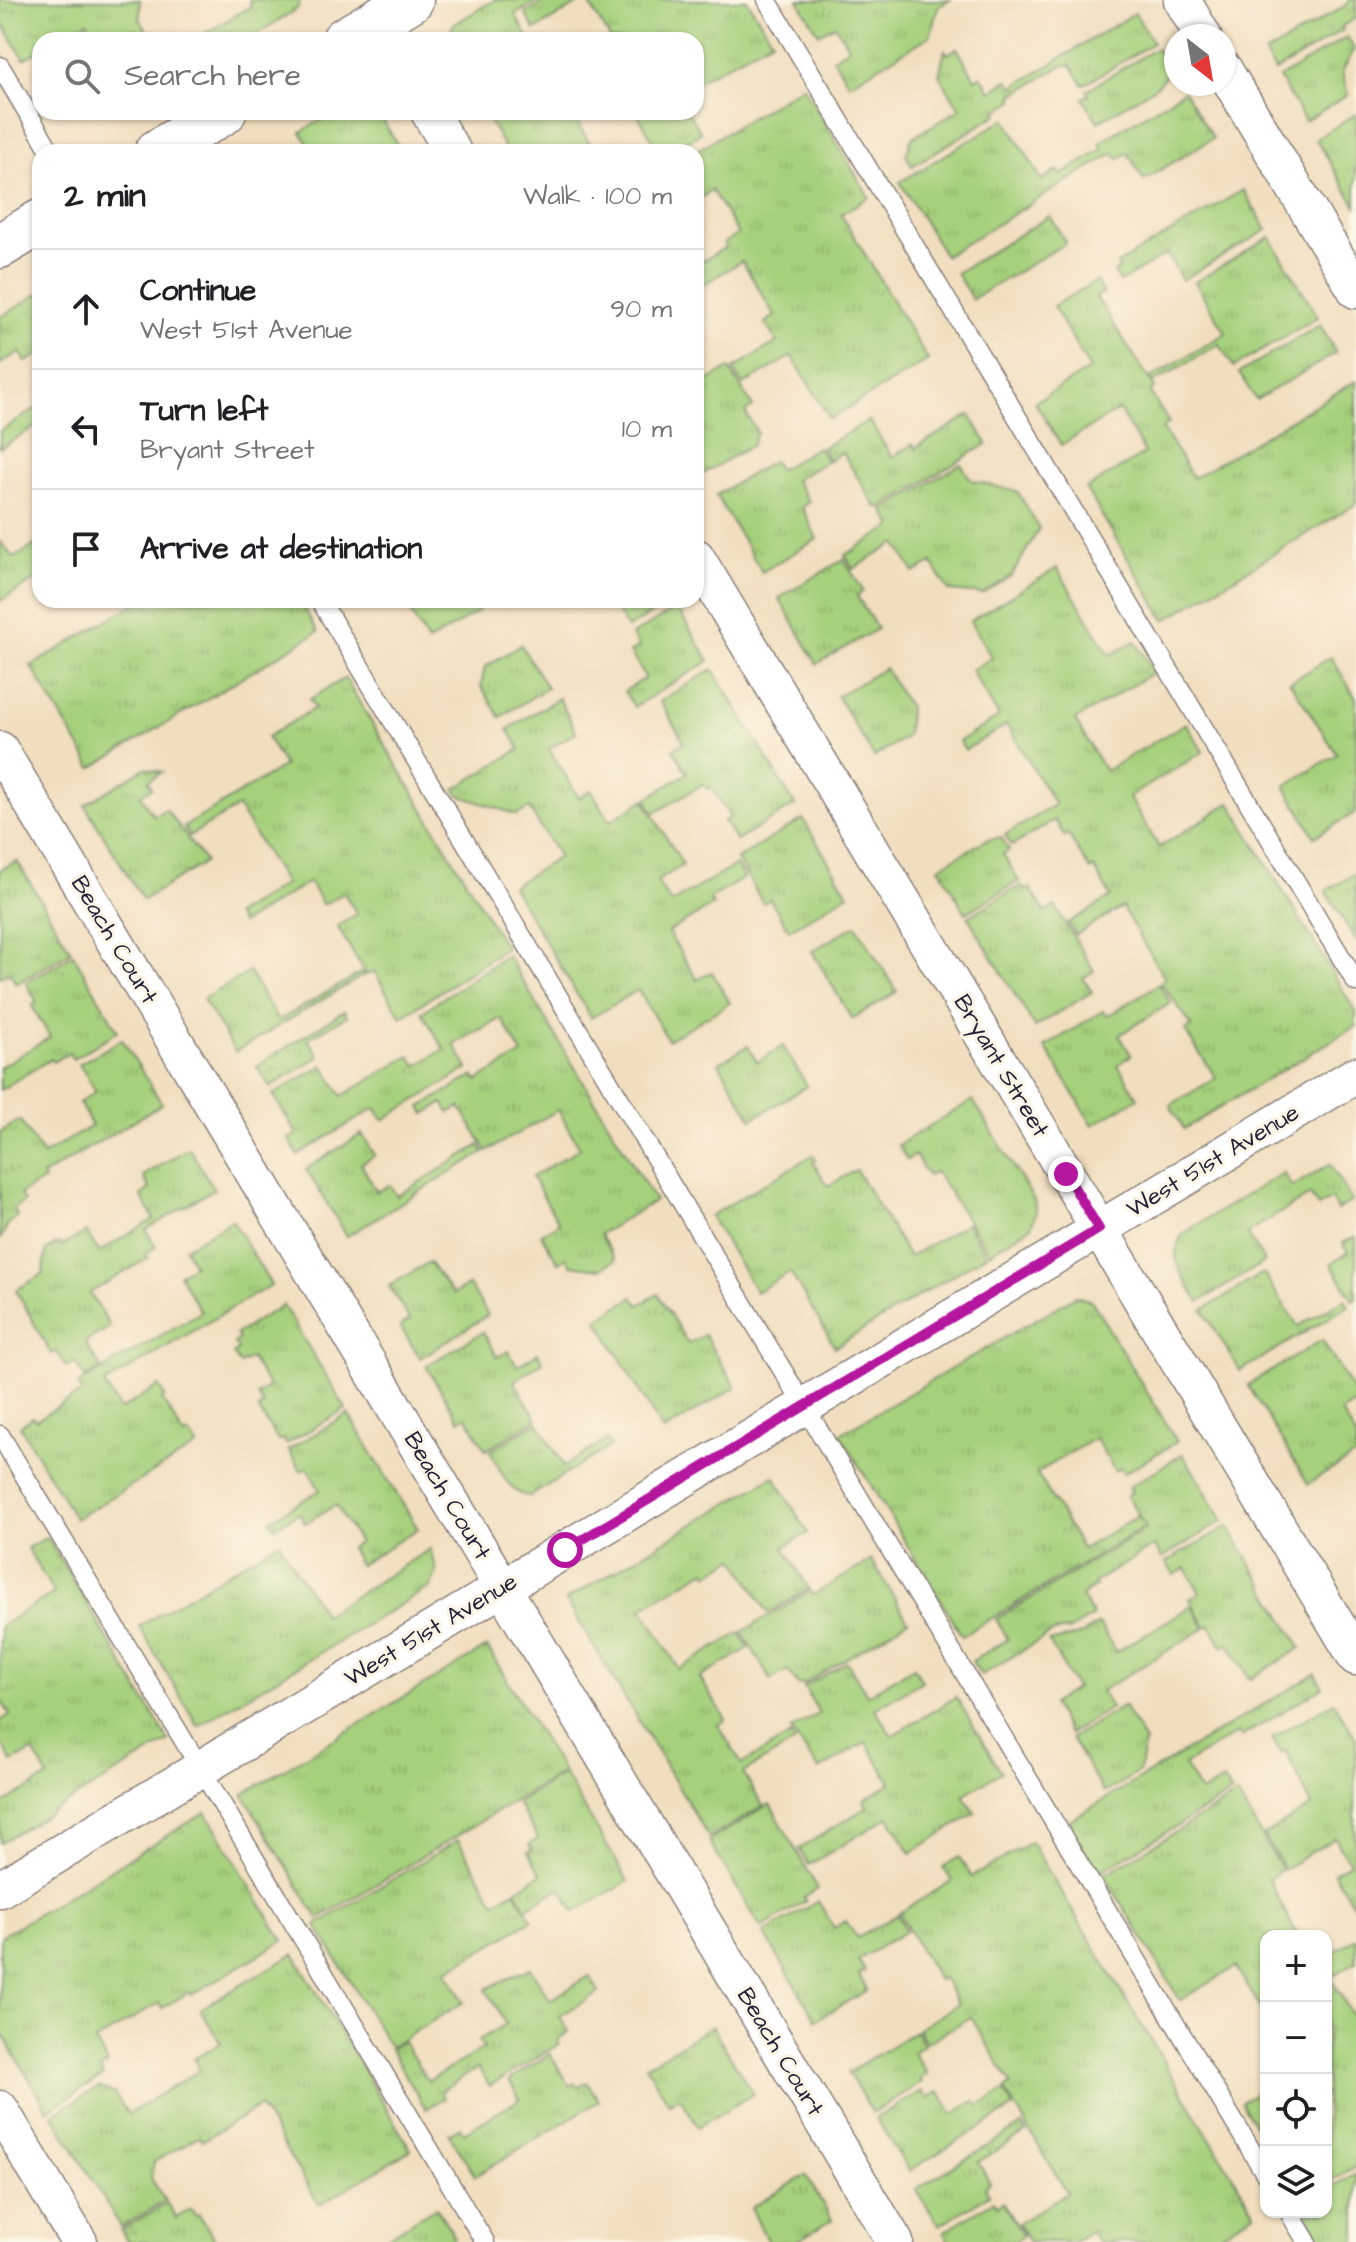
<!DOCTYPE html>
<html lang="en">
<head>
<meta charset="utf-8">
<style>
	:root { --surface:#fff; --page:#f2f2f2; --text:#202124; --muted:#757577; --line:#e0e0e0 }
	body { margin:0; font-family:"Architects Daughter",sans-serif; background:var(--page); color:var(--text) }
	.controls { position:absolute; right:24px; bottom:24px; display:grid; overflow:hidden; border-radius:16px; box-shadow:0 2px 6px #0004 }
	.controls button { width:72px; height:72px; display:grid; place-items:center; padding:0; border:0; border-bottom:2px solid var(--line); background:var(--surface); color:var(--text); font:40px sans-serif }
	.compass { position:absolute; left:1164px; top:24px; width:72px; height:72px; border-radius:50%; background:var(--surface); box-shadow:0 2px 6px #0004; rotate:149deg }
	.stop { position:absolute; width:24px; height:24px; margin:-18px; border:6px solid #b5179e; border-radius:50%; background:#fff }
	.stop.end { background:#b5179e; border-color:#fff; box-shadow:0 2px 8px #0008 }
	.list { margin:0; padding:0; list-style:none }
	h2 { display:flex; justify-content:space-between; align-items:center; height:104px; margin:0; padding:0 32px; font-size:34px }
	h2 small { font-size:26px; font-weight:400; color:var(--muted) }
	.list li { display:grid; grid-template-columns:52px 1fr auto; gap:24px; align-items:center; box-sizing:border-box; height:120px; padding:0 32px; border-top:2px solid var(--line) }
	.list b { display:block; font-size:30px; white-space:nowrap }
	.list p { margin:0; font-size:26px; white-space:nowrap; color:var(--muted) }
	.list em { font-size:26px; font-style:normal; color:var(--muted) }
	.icon { flex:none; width:44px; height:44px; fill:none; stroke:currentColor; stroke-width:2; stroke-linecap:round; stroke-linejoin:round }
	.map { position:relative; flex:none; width:1356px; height:2242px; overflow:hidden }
	.search { position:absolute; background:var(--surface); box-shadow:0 2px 6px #0004; left:32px; top:32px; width:672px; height:88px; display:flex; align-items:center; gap:20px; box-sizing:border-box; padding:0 28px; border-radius:24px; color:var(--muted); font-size:30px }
	.panel { position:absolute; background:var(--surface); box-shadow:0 2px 6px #0004; left:32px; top:144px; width:672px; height:464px; border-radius:24px }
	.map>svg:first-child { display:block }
	.grass { fill:url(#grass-tufts); stroke:#64795c; stroke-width:2 }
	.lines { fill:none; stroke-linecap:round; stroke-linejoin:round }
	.service-casing { stroke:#8a807c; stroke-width:21 }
	.minor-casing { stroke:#8a807c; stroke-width:39 }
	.tertiary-casing { stroke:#8a807c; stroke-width:47 }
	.service { stroke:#fff; stroke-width:18 }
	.minor { stroke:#fff; stroke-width:36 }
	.tertiary { stroke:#fff; stroke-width:44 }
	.route { stroke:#b5179e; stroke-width:10 }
	.labels { text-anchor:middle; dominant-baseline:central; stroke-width:6; stroke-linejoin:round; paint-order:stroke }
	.street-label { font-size:24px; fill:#22223b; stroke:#fcf5e5 }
</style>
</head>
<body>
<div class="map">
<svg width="1356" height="2242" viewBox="0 0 1356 2242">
	<defs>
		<pattern id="grass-tufts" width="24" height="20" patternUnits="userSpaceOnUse" patternTransform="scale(2)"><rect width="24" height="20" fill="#a6d07c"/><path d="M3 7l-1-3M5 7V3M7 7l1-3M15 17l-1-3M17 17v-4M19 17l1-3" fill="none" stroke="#8fb26c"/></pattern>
	</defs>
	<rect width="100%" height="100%" fill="#fcf5e5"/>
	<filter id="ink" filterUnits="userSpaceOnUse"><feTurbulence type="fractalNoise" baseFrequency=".0125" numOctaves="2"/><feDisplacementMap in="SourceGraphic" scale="16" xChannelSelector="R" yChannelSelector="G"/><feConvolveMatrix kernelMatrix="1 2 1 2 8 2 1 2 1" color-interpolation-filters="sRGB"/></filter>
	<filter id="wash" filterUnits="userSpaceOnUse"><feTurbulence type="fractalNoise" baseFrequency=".006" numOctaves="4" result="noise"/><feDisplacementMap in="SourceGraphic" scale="32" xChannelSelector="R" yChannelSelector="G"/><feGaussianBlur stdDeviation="1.8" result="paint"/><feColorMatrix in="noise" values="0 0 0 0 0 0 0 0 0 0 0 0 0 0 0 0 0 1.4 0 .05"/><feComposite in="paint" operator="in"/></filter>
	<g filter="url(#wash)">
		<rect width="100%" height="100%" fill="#f1debe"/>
		<g class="grass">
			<polygon points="0,0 140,0 140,19 153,40 98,40 87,22 56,40 40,40 40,50 24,59 0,19"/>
			<polygon points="249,0 300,0 297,9 247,40 194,40 251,6"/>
			<polygon points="494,0 539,0 515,15 530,40 447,40 453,25"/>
			<polygon points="547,0 585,0 535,30 525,13"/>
			<polygon points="587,0 747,0 772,40 696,82 696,40 611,40"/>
			<polygon points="798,0 950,0 938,7 930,36 849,84 833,58 849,48 835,25 819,34"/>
			<polygon points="1349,0 1356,0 1356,18 1341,27 1343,30 1275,71 1265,54 1346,5"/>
			<polygon points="1135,13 1153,43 1083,85 1071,65 1063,65 1012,96 1014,100 997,111 998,114 912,166 906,155 912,138 960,109 939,75 945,50 948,54 957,48 975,79 981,75 990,91 1008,80 1013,87"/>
			<polygon points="1347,37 1354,49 1342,72 1348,95 1305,121 1279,78"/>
			<polygon points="1156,48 1170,70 1157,86 1098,122 1083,98 1089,95 1087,90"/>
			<polygon points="803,86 869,197 841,214 928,360 830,419 792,356 743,385 733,369 777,342 765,323 775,316 742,261 696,289 696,265 726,247 724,243 738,234 712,191 698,200 696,197 694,152"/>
			<polygon points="1184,91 1213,138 1144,180 1128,153 1118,159 1114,153 945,256 900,182 1005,119 1042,180 1058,170 1061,175 1103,149 1100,142"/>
			<polygon points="335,112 378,112 397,144 383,152 313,152 301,132"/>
			<polygon points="484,112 566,112 571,121 575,119 595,152 507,152"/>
			<polygon points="636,112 688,112 701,133 669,152 660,152"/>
			<polygon points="1356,114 1356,206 1316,139"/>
			<polygon points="1243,190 1267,230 1182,280 1167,254 1120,282 1114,272 1120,269 1117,264"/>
			<polygon points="1050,216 1066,243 972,299 956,273"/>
			<polygon points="1270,237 1318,317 1234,367 1219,344 1153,383 1150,378 1226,333 1195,282"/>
			<polygon points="1096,281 1103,293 1096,297 1155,388 1150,392 1169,423 1162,428 1193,478 1356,381 1356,504 1165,620 1086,489 1145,453 1119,410 1061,445 1035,402 1090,369 1053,306"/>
			<polygon points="40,293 40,354 26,362 20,352 0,364 0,317"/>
			<polygon points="1320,325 1336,353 1256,400 1239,373"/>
			<polygon points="729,368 753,407 745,412 757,432 752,445 703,474 696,462 696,388"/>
			<polygon points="40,406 40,424 0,448 0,431"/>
			<polygon points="970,415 987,444 882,507 876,507 842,452 829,460 822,448 869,420 892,457 913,444 915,448"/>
			<polygon points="818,447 827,461 795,480 809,502 802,507 817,539 762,572 716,495 773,461 779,470"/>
			<polygon points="961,464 971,480 1018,492 1039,529 1012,575 983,594 949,591 932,563 914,573 896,543 853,569 845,555 893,526 883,510"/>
			<polygon points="0,542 14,558 40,542 40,577 0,601"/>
			<polygon points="844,559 863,591 857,596 877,629 817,664 779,598"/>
			<polygon points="1057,568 1110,655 1135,641 1154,672 1075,720 1105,771 1186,723 1203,752 1129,797 1159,847 1230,803 1356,1012 1356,1026 1184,1129 1170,1105 1216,1078 1185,1031 1192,1026 1161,982 1165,979 1122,907 1076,935 1068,923 1111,897 1094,868 1090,870 1068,834 1064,836 1055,820 1012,846 1005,835 1055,805 1007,725 965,750 959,741 999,717 971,670 992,658 970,621"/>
			<polygon points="141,600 299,600 318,632 92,768 31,666"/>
			<polygon points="403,600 473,600 479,611 428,642"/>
			<polygon points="610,600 673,600 674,601 627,628"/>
			<polygon points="677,608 709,661 634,707 624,691 646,678 630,652 639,647 632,635"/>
			<polygon points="521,645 547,688 500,717 481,686 485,667"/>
			<polygon points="1331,657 1356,698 1356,812 1315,837 1285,786 1337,754 1290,682"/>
			<polygon points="885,668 909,708 907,736 874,757 837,696"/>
			<polygon points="713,669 795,805 736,841 724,821 730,817 711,787 707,789 703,784 654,813 646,799 687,773 673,749 684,742 660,701"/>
			<polygon points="345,678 506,948 401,1017 374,971 366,975 337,926 357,914 344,893 323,905 309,882 241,924 235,915 285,884 238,807 189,836 184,827 284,766 267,737 315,708 310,699"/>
			<polygon points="559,698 576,732 549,749 579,798 591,790 610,821 644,800 683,865 657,881 671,903 736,865 744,878 710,899 713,905 668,932 697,980 712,972 730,1003 668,1040 638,990 591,1018 512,886 559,857 529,808 517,815 458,795 455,789 520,749 508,729"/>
			<polygon points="145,768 162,772 148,781 152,788 140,795 154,816 166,809 205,862 143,900 85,805"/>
			<polygon points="803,819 848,894 789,930 770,899 763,903 737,859"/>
			<polygon points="1001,837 1009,850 1003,854 1019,881 966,913 939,867 986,840"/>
			<polygon points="17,861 71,951 16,984 10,972 0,977 0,870"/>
			<polygon points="1356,873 1356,941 1326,891"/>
			<polygon points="1021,885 1025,891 1030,888 1045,912 1055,906 1094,971 1083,978 1092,992 1035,1027 968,917"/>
			<polygon points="856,925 897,992 852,1019 812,951"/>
			<polygon points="73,954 118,1031 73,1059 69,1053 53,1062 51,1059 0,1090 0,1067 50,1037 32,1006 37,1002 26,983"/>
			<polygon points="507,955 655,1201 600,1234 615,1260 600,1269 571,1265 566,1258 558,1262 541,1234 559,1223 532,1177 580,1148 558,1110 487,1151 460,1107 449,1113 443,1103 425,1114 421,1107 473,1076 477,1081 522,1054 501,1018 454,1044 468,1069 383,1120 375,1108 298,1155 289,1139 297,1134 273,1095 323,1065 342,1096 410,1056 417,1066 444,1049 422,1012"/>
			<polygon points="249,972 278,1021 362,972 364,975 235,1052 203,999"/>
			<polygon points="1159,984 1171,1003 1119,1035 1131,1055 1118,1065 1138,1098 1093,1125 1045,1047 1103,1011 1107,1016"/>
			<polygon points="344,1011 347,1016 308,1039 319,1057 270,1087 257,1066"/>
			<polygon points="122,1039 162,1104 42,1176 44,1180 20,1194 24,1202 14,1208 17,1217 8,1224 0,1240 0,1132 20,1120 43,1155 92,1126 79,1103 96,1091 79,1064"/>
			<polygon points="748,1046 757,1062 783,1046 807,1086 752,1119 719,1063"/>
			<polygon points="973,1100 1034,1200 1036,1212 1031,1227 989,1253 936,1172 928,1176 915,1155 907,1160 898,1145"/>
			<polygon points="362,1134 375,1155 361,1164 377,1192 390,1185 397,1196 480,1145 484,1152 347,1236 306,1169"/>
			<polygon points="189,1148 214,1189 146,1230 156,1247 145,1254 148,1258 90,1293 110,1327 85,1342 101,1369 85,1378 75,1362 66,1367 57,1351 51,1354 16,1290 43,1274 46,1250 59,1243 62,1246 86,1232 99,1252 154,1219 141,1195 150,1189 143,1176"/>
			<polygon points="813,1155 816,1160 813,1162 828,1186 856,1170 909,1257 967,1223 986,1255 835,1347 790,1272 756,1292 710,1216"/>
			<path d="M1330,1164L1352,1201L1337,1210L1331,1199L1318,1207L1310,1195L1247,1233L1265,1262L1199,1302C1185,1278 1164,1257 1185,1232L1283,1173L1292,1187Z"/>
			<polygon points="232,1220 271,1285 104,1384 120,1410 159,1386 165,1396 162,1399 184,1436 189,1434 197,1446 75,1519 20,1426 33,1417 36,1420 82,1392 78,1384 201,1312 179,1274 194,1265 185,1248"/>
			<polygon points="1356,1236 1356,1298 1353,1300 1331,1264 1348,1253 1343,1243"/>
			<polygon points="429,1262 453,1294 469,1285 488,1315 420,1358 400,1326 410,1320 389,1286"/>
			<polygon points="1263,1273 1298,1326 1345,1299 1349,1306 1240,1371 1203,1310"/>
			<polygon points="658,1294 688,1344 704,1335 736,1387 663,1431 597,1319 633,1297 639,1305"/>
			<polygon points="1076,1296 1092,1301 1177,1442 1124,1473 1120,1468 1115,1471 1095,1438 1037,1473 1082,1549 1138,1516 1145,1527 962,1636 840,1434"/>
			<polygon points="283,1305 346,1409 286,1444 283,1439 278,1441 258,1409 263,1405 257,1395 269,1387 251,1358 240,1364 233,1354 238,1350 234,1343 239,1339 236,1334"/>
			<polygon points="483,1332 498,1357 508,1351 517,1366 538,1353 543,1362 514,1381 537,1419 486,1450 466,1416 459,1420 426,1366"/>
			<polygon points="1322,1340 1356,1396 1356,1403 1341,1412 1356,1436 1356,1455 1308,1484 1248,1385"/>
			<polygon points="348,1414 418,1529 359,1565 350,1548 359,1543 336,1505 305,1523 299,1513 275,1527 270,1520 320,1490 307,1468 301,1471 288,1450"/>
			<path d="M538,1422L564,1466L607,1440L611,1446L530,1496C509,1496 500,1468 490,1451Z"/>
			<polygon points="1183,1454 1223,1521 1162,1558 1154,1546 1095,1582 1096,1586 1081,1596 1093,1616 1070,1630 1054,1632 981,1675 972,1661 1008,1639 996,1619 1146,1529 1127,1495 1132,1492 1129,1487"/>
			<polygon points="774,1476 808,1533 784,1547 809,1589 768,1613 735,1558 709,1574 706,1570 642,1608 679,1669 740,1633 749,1648 700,1678 726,1720 718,1725 742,1764 791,1735 795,1742 743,1773 763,1806 709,1838 566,1600"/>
			<polygon points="1228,1526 1301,1648 1250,1679 1229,1644 1223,1647 1210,1625 1206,1627 1190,1599 1200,1593 1186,1568 1174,1575 1166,1562"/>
			<polygon points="47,1537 169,1741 0,1843 0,1806 48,1777 33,1751 12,1762 0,1742 0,1721 10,1715 0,1698 0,1626 54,1593 27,1548"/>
			<polygon points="279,1542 324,1615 430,1549 437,1572 430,1587 198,1726 139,1626"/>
			<polygon points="872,1560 908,1621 804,1684 798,1685 788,1670 771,1680 742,1632 810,1591 813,1595"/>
			<polygon points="1192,1606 1205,1628 1101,1691 1111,1708 1069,1734 1052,1704 1076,1688 1049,1642 1083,1634 1099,1624 1116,1652"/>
			<polygon points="487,1647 563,1772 318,1919 243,1794"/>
			<polygon points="847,1662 867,1695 914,1667 922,1681 875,1709 892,1736 956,1697 1001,1772 963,1795 975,1813 911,1853 889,1817 809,1865 799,1849 867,1807 864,1800 891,1783 866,1742 819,1770 791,1730 819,1713 804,1687"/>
			<polygon points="1315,1674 1323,1687 1241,1737 1238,1733 1184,1765 1201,1793 1224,1780 1232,1793 1098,1873 1067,1822"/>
			<polygon points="1334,1702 1356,1738 1354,1906 1334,1873 1350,1863 1335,1838 1284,1869 1264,1835 1312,1806 1286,1751 1281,1753 1272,1738"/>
			<polygon points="1124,1706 1145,1742 1139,1772 1104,1793 1071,1738"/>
			<polygon points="564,1774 628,1881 575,1912 560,1888 527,1908 516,1890 541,1874 528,1852 532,1850 529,1845 538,1838 517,1803"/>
			<polygon points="1237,1795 1282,1870 1268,1879 1298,1936 1266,1936 1266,2017 1236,1967 1180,2000 1104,1875"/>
			<polygon points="770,1804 818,1889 804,1898 806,1901 761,1928 709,1841"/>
			<polygon points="206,1812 283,1941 191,1995 189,1992 162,2008 159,2003 95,2041 108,2064 100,2069 103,2076 48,2110 0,2030 0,1937"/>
			<polygon points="458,1840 495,1902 515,1891 532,1920 446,1971 464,2002 390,2047 316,1925"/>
			<polygon points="1031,1842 1255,2213 1208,2242 1098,2242 1092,2232 1074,2242 1029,2242 1018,2223 1067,2193 1005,2090 1011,2084 971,2017 926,2043 918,2029 958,2004 943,1978 938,1980 899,1913 952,1881 943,1867 959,1857 972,1877"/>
			<polygon points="818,1901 834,1928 846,1921 857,1938 897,1915 906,1931 858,1960 865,1971 859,1975 867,1990 816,2020 764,1933"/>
			<polygon points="1356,1938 1356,1962 1330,1977 1356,2021 1356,2166 1326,2184 1326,1956"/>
			<polygon points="294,1954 411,2150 319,2205 260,2106 202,2141 199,2136 154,2162 151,2178 165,2201 121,2227 53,2115 99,2087 114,2093 128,2114 200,2070 194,2059 221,2043 200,2009"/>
			<polygon points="530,1968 550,2000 590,1976 599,1992 560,2016 569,2032 557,2040 559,2044 490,2086 478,2068 441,2091 444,2098 426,2109 390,2049 403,2041 428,2081 484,2048 479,2040 506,2024 486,1989"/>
			<polygon points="712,2026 753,2094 698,2127 680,2097 669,2103 646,2066"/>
			<polygon points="916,2031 924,2045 913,2052 927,2074 920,2078 922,2082 873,2113 848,2073"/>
			<polygon points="550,2054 570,2086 574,2083 578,2087 587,2082 599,2101 475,2176 449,2134 460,2127 464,2133 520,2099 509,2080"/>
			<polygon points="1266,2087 1266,2144 1241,2102"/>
			<polygon points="922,2091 927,2098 939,2091 953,2114 975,2101 979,2106 1004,2091 1014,2107 909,2171 876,2118"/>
			<polygon points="1022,2125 1027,2132 978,2162 990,2183 985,2187 989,2195 939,2225 916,2189"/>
			<polygon points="1356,2173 1356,2242 1323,2242 1305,2212 1326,2212 1326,2191"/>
			<polygon points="806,2175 832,2220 795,2242 768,2242 751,2208"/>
			<polygon points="993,2201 997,2206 1002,2202 1023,2236 1014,2242 949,2242 943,2232"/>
			<polygon points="167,2203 176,2218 191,2209 196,2216 199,2214 216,2242 128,2242 121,2230"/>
			<polygon points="436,2207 455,2237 448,2242 379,2242"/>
		</g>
	</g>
	<g filter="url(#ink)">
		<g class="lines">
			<g class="service-casing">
				<g id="service">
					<polyline points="767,0 1356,982"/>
					<polyline points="0,66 51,152"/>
					<polyline points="320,600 1266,2175"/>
					<polyline points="0,1435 485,2242"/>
					<polyline points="1289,2212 1307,2242"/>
				</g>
			</g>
			<g class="minor-casing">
				<g id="minor">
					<polyline points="1182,0 1203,36"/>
					<polyline points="1224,70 1356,290"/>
					<polyline points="429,112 453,152"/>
					<polyline points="696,557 1356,1657"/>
					<polyline points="0,750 895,2242"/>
					<polyline points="0,1889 1356,1075"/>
					<polyline points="0,2109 79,2242"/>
				</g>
			</g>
			<g class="tertiary-casing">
				<g id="tertiary">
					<polyline points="344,40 411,0"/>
					<polyline points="157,152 224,112"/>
					<polyline points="0,246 40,222"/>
				</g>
			</g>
			<use href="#service" class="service"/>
			<use href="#minor" class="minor"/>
			<use href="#tertiary" class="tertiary"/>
		</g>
	</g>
	<g class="lines" filter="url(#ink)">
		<polyline class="route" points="565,1550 1099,1229 1066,1174"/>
	</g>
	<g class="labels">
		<g class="street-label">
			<text transform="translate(114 940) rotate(59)">Beach Court</text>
			<text transform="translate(1001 1066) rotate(59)">Bryant Street</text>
			<text transform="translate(1213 1161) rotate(-31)">West 51st Avenue</text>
			<text transform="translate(447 1496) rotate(59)">Beach Court</text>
			<text transform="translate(431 1630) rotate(-31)">West 51st Avenue</text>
			<text transform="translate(780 2052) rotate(59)">Beach Court</text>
		</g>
	</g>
</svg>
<div class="controls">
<button>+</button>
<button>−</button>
<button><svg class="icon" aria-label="locate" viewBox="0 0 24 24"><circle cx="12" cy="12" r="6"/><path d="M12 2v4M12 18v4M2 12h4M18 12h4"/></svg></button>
<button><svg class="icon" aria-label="layers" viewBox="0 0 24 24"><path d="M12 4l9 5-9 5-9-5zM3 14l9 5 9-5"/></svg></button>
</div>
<svg class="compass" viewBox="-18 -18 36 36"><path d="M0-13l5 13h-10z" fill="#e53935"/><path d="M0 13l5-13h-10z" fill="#757577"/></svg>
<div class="stop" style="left:565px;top:1550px"></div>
<div class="stop end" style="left:1066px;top:1174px"></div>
<div class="search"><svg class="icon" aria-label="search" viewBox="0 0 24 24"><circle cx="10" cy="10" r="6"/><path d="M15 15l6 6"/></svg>Search here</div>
<section class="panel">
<h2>2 min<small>Walk · 100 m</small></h2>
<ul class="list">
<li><svg class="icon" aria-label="ahead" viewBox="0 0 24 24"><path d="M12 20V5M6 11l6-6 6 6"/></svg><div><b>Continue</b><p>West 51st Avenue</p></div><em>90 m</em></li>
<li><svg class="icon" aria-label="left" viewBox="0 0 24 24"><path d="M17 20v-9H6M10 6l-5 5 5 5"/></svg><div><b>Turn left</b><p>Bryant Street</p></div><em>10 m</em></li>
<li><svg class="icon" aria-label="arrive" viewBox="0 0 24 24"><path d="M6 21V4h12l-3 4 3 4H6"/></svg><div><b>Arrive at destination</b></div></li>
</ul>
</section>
</div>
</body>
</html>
